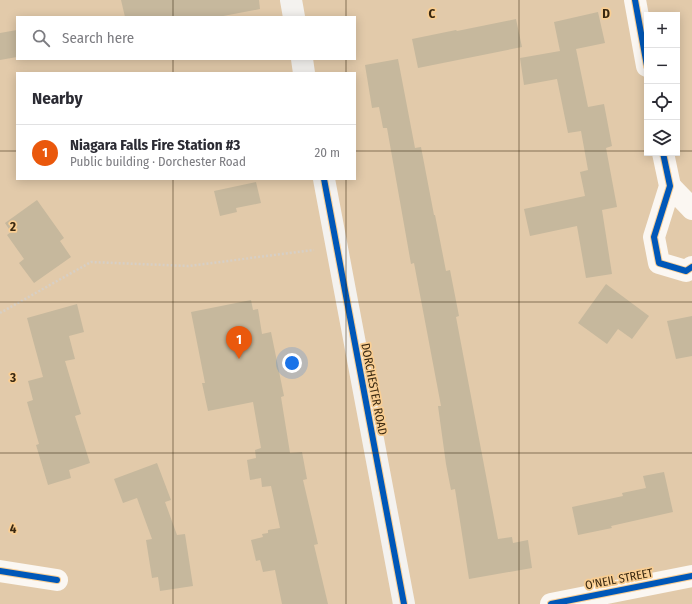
<!DOCTYPE html>
<html lang="en">
<head>
<meta charset="utf-8">
<style>
	:root { --surface:#fff; --page:#f2f2f3; --text:#2b2b33; --muted:#7c7c81; --line:#e1e1e2; --accent:#ea580c }
	body { margin:0; font-family:"Fira Sans Condensed",sans-serif; background:var(--page); color:var(--text) }
	.controls { position:absolute; right:12px; top:12px; display:grid; overflow:hidden; border-radius:0px; box-shadow:0 2px 10px #0003 }
	.controls button { width:36px; height:36px; display:grid; place-items:center; padding:0; border:0; border-bottom:1px solid var(--line); background:var(--surface); color:var(--text); font:20px sans-serif }
	.you { position:absolute; left:292px; top:363px; width:14px; height:14px; margin:-10px; border:3px solid #fff; border-radius:50%; background:#1a73e8; box-shadow:0 0 0 6px #1a73e833 }
	.badge { display:grid; place-items:center; width:26px; height:26px; border-radius:50%; background:var(--accent); color:#fff; font-size:13px; font-weight:700 }
	.pin { position:absolute; translate:-50% -33px; filter:drop-shadow(0 1px 2px #0008) }
	.pin::after { content:''; position:absolute; top:21px; width:14px; height:12px; background:inherit; clip-path:polygon(0 0,100% 0,50% 100%) }
	.list { margin:0; padding:0; list-style:none }
	h2 { display:flex; justify-content:space-between; align-items:center; height:52px; margin:0; padding:0 16px; font-size:17px }
	h2 small { font-size:13px; font-weight:400; color:var(--muted) }
	.list li { display:grid; grid-template-columns:26px 1fr auto; gap:12px; align-items:center; box-sizing:border-box; height:56px; padding:0 16px; border-top:1px solid var(--line) }
	.list b { display:block; font-size:15px; white-space:nowrap }
	.list p { margin:0; font-size:13px; white-space:nowrap; color:var(--muted) }
	.list em { font-size:13px; font-style:normal; color:var(--muted) }
	.icon { flex:none; width:22px; height:22px; fill:none; stroke:currentColor; stroke-width:2; stroke-linecap:round; stroke-linejoin:round }
	.map { position:relative; flex:none; width:692px; height:604px; overflow:hidden }
	.search { position:absolute; background:var(--surface); box-shadow:0 2px 10px #0003; left:16px; top:16px; width:340px; height:44px; display:flex; align-items:center; gap:10px; box-sizing:border-box; padding:0 14px; border-radius:0px; color:var(--muted); font-size:15px }
	.panel { position:absolute; background:var(--surface); box-shadow:0 2px 10px #0003; left:16px; top:72px; width:340px; height:108px; border-radius:0px }
	.map>svg:first-child { display:block }
	.building { fill:#c6b89d }
	.lines { fill:none; stroke-linecap:round; stroke-linejoin:round }
	.path { stroke:#d7cfc5; stroke-width:2.5; stroke-dasharray:2 2; stroke-linecap:butt }
	.minor { stroke:#fbf7f2; stroke-width:22 }
	.tertiary { stroke:#fbf7f2; stroke-width:22 }
	.secondary { stroke:#f4f2ef; stroke-width:22 }
	.cycleway-casing { stroke:#f9ce93; stroke-width:8 }
	.cycleway { stroke:#0057b8; stroke-width:6 }
	.grid { fill:none; stroke:#392810; stroke-width:1; stroke-opacity:0.55 }
	.labels { text-anchor:middle; dominant-baseline:central; stroke-width:3.5; stroke-linejoin:round; paint-order:stroke }
	.street-label { font-size:12px; fill:#392810; stroke:#f9ce93 }
	.grid-label { font-size:13px; text-anchor:middle; font-weight:bold; fill:#392810; stroke:#f9ce93; stroke-width:3.5; stroke-linejoin:round; paint-order:stroke }
</style>
</head>
<body>
<div class="map">
<svg width="692" height="604" viewBox="0 0 692 604">
	<rect width="100%" height="100%" fill="#e2caaa"/>
	<g class="building">
		<polygon points="121,0 259,0 260,9 218,17 125,17"/>
		<polygon points="598,12 605,43 576,49 588,107 604,104 612,146 606,148 617,207 602,210 612,274 586,278 577,226 530,236 524,209 585,196 580,172 588,170 581,131 568,133 557,79 524,85 520,58 560,51 554,22"/>
		<polygon points="516,19 522,47 418,68 412,39 456,30 457,31"/>
		<polygon points="17,30 17,57 0,60 0,33"/>
		<polygon points="398,59 415,148 421,147 434,215 435,215 446,271 450,270 459,316 456,317 498,539 512,537 513,543 528,540 532,568 469,579 455,489 451,490 446,464 438,406 441,406 414,263 411,264 387,128 383,128 379,107 372,108 365,65"/>
		<polygon points="256,182 261,203 236,208 237,212 220,216 214,191"/>
		<polygon points="37,200 64,238 60,241 71,257 34,283 19,263 24,259 7,235 11,232 5,223"/>
		<polygon points="606,284 649,316 632,339 618,329 607,344 578,323"/>
		<polygon points="251,300 253,310 258,309 262,334 271,332 284,396 281,397 290,453 302,452 307,479 303,480 318,544 314,545 328,604 282,604 275,570 263,572 260,560 256,561 251,540 263,537 262,534 268,533 268,530 280,528 271,486 262,487 261,478 250,480 247,460 256,458 255,450 261,448 253,402 208,411 202,383 205,383 191,312"/>
		<polygon points="77,304 84,332 69,336 75,359 65,361 81,414 75,416 90,463 69,470 71,478 48,485 36,445 39,444 27,402 33,400 28,381 43,377 27,318"/>
		<polygon points="692,316 692,356 676,359 667,321"/>
		<polygon points="157,463 171,500 165,502 177,535 185,534 193,586 160,591 158,577 152,578 146,540 152,539 137,498 123,503 114,479"/>
		<polygon points="664,472 673,512 611,526 612,528 578,535 572,507 623,496 622,493 646,488 643,476"/>
	</g>
	<g class="lines">
		<polyline class="path" points="0,313 91,262 188,266 314,250"/>
		<g class="minor">
			<polyline points="635,0 647,66"/>
			<polyline points="663,153 670,186 654,237 659,263 686,271 692,267"/>
			<polyline points="670,186 692,209"/>
			<polyline points="0,571 57,580"/>
		</g>
		<polyline class="tertiary" points="551,604 692,576"/>
		<g class="secondary">
			<polyline points="291,0 294,17"/>
			<polyline points="302,59 304,73"/>
			<polyline points="324,179 404,604"/>
		</g>
		<g class="cycleway-casing">
			<g id="cycleway">
				<polyline points="635,0 647,66"/>
				<polyline points="663,153 670,186 654,237 659,263 686,271 692,267"/>
				<polyline points="324,179 404,604"/>
				<polyline points="0,571 57,580"/>
				<polyline points="551,604 692,576"/>
			</g>
		</g>
		<use href="#cycleway" class="cycleway"/>
	</g>
	<path class="grid" d="M173,0V17M346,0V17M519,0V604M173,59V73M346,59V73M0,151H17M355,151H647M677,151H692M173,179V604M346,179V604M0,302H692M0,453H692"/>
	<g class="labels">
		<g class="street-label">
			<text transform="translate(374 389) rotate(79)">DORCHESTER ROAD</text>
			<text transform="translate(619 579) rotate(-11)">O'NEIL STREET</text>
		</g>
	</g>
	<g class="grid-label">
		<text x="432" y="18">C</text>
		<text x="606" y="18">D</text>
		<text x="13" y="231">2</text>
		<text x="13" y="382">3</text>
		<text x="13" y="533">4</text>
	</g>
</svg>
<div class="controls">
<button>+</button>
<button>−</button>
<button><svg class="icon" aria-label="locate" viewBox="0 0 24 24"><circle cx="12" cy="12" r="6"/><path d="M12 2v4M12 18v4M2 12h4M18 12h4"/></svg></button>
<button><svg class="icon" aria-label="layers" viewBox="0 0 24 24"><path d="M12 4l9 5-9 5-9-5zM3 14l9 5 9-5"/></svg></button>
</div>
<div class="you"></div>
<div class="pin badge" style="left:239px;top:359px">1</div>
<div class="search"><svg class="icon" aria-label="search" viewBox="0 0 24 24"><circle cx="10" cy="10" r="6"/><path d="M15 15l6 6"/></svg>Search here</div>
<section class="panel">
<h2>Nearby<small></small></h2>
<ul class="list">
<li><span class="badge">1</span><div><b>Niagara Falls Fire Station #3</b><p>Public building · Dorchester Road</p></div><em>20 m</em></li>
</ul>
</section>
</div>
</body>
</html>
